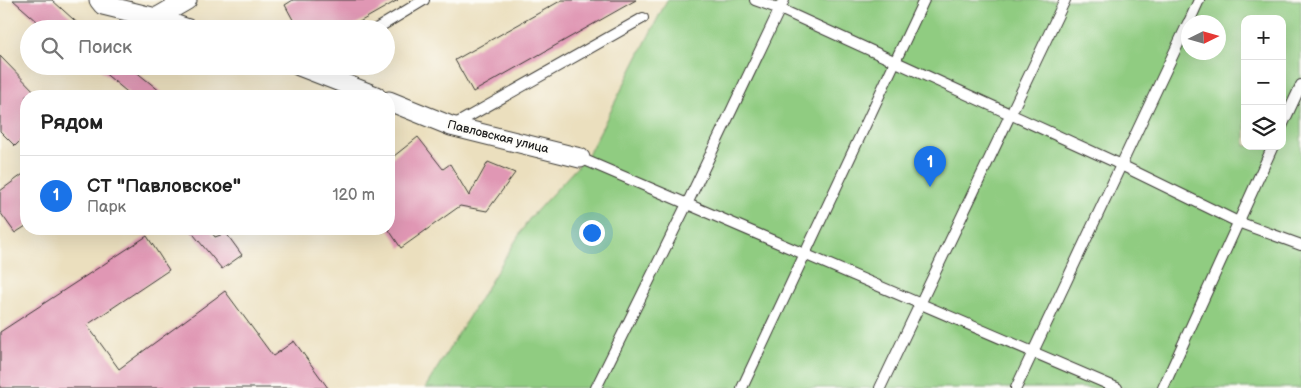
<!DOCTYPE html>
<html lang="ru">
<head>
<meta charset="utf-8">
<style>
	:root { --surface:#fff; --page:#f2f2f2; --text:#222; --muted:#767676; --line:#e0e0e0; --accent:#1a73e8 }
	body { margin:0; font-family:"Balsamiq Sans",sans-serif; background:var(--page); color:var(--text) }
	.controls { position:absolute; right:15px; top:15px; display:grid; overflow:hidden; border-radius:10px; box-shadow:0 5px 20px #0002 }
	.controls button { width:45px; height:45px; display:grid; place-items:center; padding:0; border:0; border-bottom:1px solid var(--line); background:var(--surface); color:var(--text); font:25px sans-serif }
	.compass { position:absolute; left:1181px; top:15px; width:45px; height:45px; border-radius:50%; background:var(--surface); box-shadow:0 5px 20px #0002; rotate:85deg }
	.you { position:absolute; left:591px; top:232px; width:18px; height:18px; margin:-12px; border:4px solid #fff; border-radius:50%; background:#1a73e8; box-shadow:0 0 0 8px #1a73e833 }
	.badge { display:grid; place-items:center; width:32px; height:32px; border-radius:50%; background:var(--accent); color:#fff; font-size:16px; font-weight:700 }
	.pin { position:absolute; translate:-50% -41px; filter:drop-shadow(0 1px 2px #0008) }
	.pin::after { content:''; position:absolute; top:26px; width:18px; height:15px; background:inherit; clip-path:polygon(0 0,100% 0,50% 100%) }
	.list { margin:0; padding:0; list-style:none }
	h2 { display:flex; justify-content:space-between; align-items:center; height:65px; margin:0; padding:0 20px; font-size:21px }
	h2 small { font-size:16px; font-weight:400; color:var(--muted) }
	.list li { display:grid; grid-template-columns:32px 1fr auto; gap:15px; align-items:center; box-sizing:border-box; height:80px; padding:0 20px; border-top:1px solid var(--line) }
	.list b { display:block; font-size:19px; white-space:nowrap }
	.list p { margin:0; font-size:16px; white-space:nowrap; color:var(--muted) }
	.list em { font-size:16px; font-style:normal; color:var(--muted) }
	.icon { flex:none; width:28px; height:28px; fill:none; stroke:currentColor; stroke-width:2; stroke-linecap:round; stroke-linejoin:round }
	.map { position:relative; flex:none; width:1301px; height:388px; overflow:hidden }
	.search { position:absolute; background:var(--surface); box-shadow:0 5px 20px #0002; left:20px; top:20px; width:375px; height:55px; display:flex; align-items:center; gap:12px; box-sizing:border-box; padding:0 18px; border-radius:28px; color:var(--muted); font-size:19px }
	.panel { position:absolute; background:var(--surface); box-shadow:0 5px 20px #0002; left:20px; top:90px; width:375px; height:145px; border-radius:20px }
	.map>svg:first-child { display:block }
	.green { fill:#90cc81; stroke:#56744e; fill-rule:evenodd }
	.building { fill:#e097b4 }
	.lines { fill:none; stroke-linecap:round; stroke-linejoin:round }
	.lane-casing { stroke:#3b3934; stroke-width:12 }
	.street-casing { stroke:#3b3934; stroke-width:21 }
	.lane { stroke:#fff; stroke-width:10 }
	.street { stroke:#fff; stroke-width:19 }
	.labels { text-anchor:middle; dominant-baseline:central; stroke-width:4; stroke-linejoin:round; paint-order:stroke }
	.street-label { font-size:12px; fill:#1c1c1c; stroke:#fdfcf7 }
</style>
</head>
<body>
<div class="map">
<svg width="1301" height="388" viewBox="0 0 1301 388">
	<rect width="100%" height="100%" fill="#fdfcf7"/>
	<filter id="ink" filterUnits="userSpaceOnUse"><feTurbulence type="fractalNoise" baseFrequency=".02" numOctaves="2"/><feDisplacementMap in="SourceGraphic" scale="10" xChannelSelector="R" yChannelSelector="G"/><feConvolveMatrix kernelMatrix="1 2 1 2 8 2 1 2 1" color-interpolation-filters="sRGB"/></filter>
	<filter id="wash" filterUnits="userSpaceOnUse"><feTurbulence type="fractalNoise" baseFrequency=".0096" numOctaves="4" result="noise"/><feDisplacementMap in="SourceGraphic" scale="20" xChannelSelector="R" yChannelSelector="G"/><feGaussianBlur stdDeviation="1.12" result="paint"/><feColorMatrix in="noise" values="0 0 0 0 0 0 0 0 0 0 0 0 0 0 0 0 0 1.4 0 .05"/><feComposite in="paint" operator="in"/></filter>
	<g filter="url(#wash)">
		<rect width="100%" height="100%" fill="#ebdfbe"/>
		<path class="green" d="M667,0H1301V388H425L529,219L588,155ZM1245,19H1282V146H1245ZM1188,22H1218V52H1188Z"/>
		<g id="blocks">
			<g class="building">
				<polygon points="13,0 52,0 84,29 46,29"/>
				<polygon points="293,0 398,0 347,29 298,29 285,5"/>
				<polygon points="562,0 636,0 473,92 455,60"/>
				<polygon points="0,56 39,96 26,96 26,135 15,146 0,131"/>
				<polygon points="96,66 129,66 166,96 132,96"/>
				<polygon points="418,137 443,169 450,164 469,196 488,162 515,173 487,211 460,206 401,248 389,230 389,160"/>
				<polygon points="26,172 26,226 15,233 0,212 0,191"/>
				<polygon points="189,229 209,229 215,237 226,233 242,255 222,269"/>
				<polygon points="147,236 169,270 87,325 119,369 225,291 273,356 294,341 328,388 0,388 0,332"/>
			</g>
		</g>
	</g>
	<g filter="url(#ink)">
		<use href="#blocks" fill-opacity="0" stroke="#3b3934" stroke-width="1"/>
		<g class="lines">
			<g class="lane-casing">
				<g id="lane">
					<polyline points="755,0 780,9 1115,162 1238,222 1301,245"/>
					<polyline points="1189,22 1199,0"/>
					<polyline points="376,29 424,0"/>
					<polyline points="452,126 643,18"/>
					<polyline points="1282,126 1301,85"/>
					<polyline points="580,158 1117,388"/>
					<polyline points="596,388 687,204 784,0"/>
					<polyline points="742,388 924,0"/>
					<polyline points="880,388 1065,0"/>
					<polyline points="1016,388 1188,23"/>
					<polyline points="1163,388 1273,146"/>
				</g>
			</g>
			<g class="street-casing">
				<g id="street">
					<polyline points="99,0 103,5 156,18 187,0"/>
					<polyline points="156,18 188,29"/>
					<polyline points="299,66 376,96"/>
					<polyline points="389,101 451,126 580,158"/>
				</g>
			</g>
			<use href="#lane" class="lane"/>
			<use href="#street" class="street"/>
		</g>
	</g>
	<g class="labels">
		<g class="street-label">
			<text transform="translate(498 137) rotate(14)">Павловская улица</text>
		</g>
	</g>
</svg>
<div class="controls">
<button>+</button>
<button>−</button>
<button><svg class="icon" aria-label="layers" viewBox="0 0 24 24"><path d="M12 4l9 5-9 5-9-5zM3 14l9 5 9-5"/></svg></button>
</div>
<svg class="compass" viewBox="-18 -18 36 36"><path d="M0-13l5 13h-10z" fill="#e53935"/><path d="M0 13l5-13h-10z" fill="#767676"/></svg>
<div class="you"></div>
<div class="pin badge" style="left:930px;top:187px">1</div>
<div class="search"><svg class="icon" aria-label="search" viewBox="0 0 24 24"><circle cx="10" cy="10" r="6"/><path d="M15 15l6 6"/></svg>Поиск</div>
<section class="panel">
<h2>Рядом<small></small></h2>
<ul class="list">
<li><span class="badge">1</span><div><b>СТ &quot;Павловское&quot;</b><p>Парк</p></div><em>120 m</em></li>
</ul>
</section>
</div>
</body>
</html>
